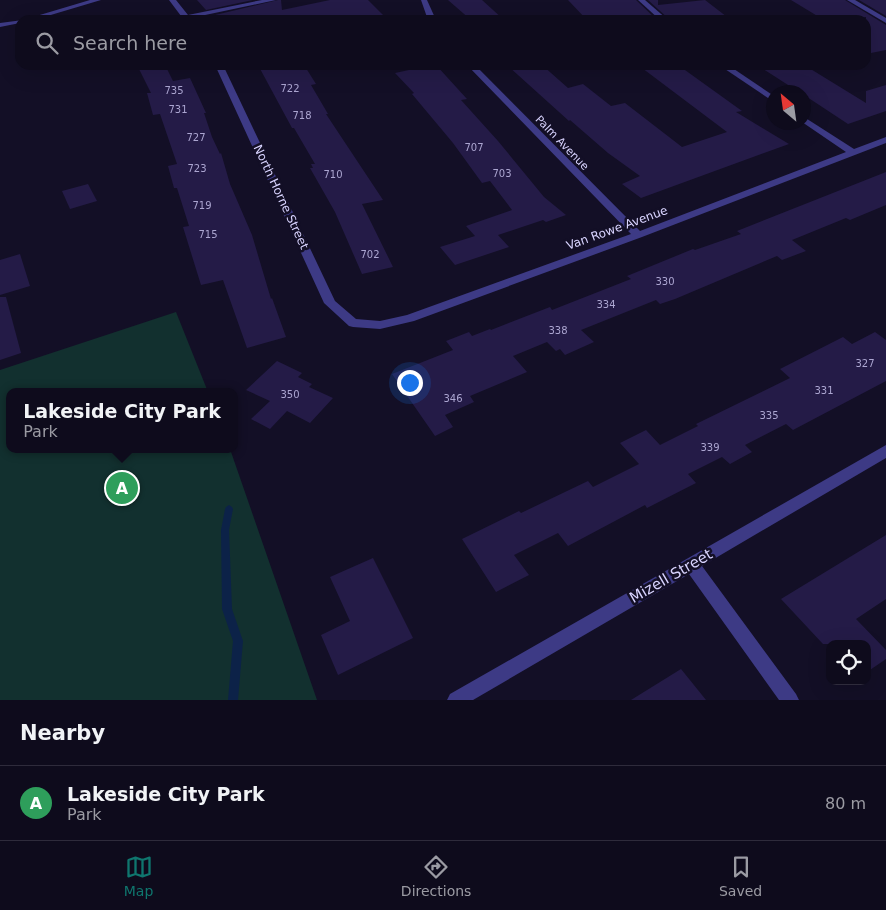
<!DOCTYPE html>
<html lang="en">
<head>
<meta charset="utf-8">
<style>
	:root { --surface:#0e0b1c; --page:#171425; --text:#f1f3f6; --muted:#9b9ba3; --line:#2e2b3b; --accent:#0f766e }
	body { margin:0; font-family:"DejaVu Sans",sans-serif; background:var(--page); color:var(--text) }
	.controls { position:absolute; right:15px; bottom:15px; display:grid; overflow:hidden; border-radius:10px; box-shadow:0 5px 20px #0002 }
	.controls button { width:45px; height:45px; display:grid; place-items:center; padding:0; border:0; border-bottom:1px solid var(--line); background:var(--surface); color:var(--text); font:25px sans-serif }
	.compass { position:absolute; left:766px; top:85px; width:45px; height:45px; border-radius:50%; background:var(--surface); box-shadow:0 5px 20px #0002; rotate:331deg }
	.you { position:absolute; left:409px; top:382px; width:18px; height:18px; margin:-12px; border:4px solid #fff; border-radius:50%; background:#1a73e8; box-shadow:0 0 0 8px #1a73e833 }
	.badge { display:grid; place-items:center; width:32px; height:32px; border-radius:50%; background:var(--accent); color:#fff; font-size:16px; font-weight:700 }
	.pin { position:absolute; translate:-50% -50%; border:2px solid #fff; box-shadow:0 1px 5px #0006 }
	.popup { position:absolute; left:6px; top:388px; width:232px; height:65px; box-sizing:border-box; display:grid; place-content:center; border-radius:10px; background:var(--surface); filter:drop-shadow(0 1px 4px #0005); font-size:16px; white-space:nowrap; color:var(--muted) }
	.popup b { font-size:19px; color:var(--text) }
	.popup::after { content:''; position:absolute; left:50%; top:100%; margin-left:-10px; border:10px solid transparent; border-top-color:var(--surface) }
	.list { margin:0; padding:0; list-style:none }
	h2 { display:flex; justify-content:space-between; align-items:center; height:65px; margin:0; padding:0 20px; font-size:21px }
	h2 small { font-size:16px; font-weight:400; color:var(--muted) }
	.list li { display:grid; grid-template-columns:32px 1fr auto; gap:15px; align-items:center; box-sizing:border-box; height:75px; padding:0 20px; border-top:1px solid var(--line) }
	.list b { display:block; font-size:19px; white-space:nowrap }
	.list p { margin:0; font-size:16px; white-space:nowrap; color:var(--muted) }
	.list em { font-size:16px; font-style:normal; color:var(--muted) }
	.icon { flex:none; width:28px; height:28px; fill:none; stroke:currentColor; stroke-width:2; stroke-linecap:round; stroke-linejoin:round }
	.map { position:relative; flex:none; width:886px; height:700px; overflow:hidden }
	.search { position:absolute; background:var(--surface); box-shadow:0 5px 20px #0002; left:15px; right:15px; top:15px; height:55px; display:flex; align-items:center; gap:12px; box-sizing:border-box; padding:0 18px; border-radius:15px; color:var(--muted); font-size:19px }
	.sheet { height:140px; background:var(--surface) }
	nav { display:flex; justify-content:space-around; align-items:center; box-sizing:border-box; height:70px; border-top:1px solid var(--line); background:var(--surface); font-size:14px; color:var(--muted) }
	nav a { display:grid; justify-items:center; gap:2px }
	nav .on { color:var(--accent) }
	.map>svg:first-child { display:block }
	.green { fill:#12302f }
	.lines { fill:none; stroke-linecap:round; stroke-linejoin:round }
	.stream { fill:#0c2248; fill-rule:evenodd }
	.building { fill:#241b47 }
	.minor { fill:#3d3a85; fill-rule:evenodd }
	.labels { text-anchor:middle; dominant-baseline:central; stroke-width:5; stroke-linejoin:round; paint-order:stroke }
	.number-label { font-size:10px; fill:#aca6d1 }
	.far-street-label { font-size:11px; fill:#d9d4ff; stroke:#130f26 }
	.street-label { font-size:12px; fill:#d9d4ff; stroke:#130f26 }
	.near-street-label { font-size:15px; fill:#d9d4ff; stroke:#130f26 }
</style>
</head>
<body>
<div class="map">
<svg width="886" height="700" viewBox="0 0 886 700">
	<rect width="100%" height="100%" fill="#130f26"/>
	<polygon class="green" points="176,312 208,392 9,392 9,449 230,449 317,700 0,700 0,370"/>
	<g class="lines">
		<polygon class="stream" points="229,505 232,507 233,509 229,530 232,609 243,641 238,700 228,700 233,641 222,609 221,530 225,509 226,507"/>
	</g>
	<g class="building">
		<polygon points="197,0 253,0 206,10"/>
		<polygon points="278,0 281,0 282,10 330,0 368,0 388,20 215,20 211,16"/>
		<polygon points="448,0 482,0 504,20 471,20"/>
		<polygon points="568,0 636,0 657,20 587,20"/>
		<polygon points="648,0 658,0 658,5 705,0 731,20 670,20"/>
		<polygon points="791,0 845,0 886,25 886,50 866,54 866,17 842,20 824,20"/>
		<polygon points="859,0 886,0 886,16"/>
		<polygon points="137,65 165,65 173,81 190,78 206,113 204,113 212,137 220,154 221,153 230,184 252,235 271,299 272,298 286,337 247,348 223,280 201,285 183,227 189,226 177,188 174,188 168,166 177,164 160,114 153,115 147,93 151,93"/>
		<polygon points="258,65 304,65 316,84 311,85 328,114 326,114 383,200 362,204 393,267 362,274 335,212 310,168 313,168 311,164 315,164 294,128 292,128"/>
		<polygon points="405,65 436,65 467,99 461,100 498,141 544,197 566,215 546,222 543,220 498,235 509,247 455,265 440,247 475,236 466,226 512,210 490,181 482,183 453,143 412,94 414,93 395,73 409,70"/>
		<polygon points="507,65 542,65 568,88 583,84 611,106 625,103 682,147 727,132 638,65 678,65 742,111 736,112 789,144 641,198 622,184 640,176 608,153 570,120 569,121"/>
		<polygon points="757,65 792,65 798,69 809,68 866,103 866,91 886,85 886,111 848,124 804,95 804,92 799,92"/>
		<polygon points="886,172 886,205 850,220 846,218 792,240 806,251 782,260 777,256 675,299 660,304 656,300 581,330 594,342 565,355 560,349 556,351 547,342 513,356 527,372 470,396 474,402 445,415 453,427 435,436 392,374 453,350 446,341 469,332 472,336 490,329 491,330 550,307 552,310 631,279 627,276 693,249 695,250 741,234 737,231"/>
		<polygon points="88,184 97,201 70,209 62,191"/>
		<polygon points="20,254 30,286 0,295 0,260"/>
		<polygon points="0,297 6,297 21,353 0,360"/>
		<polygon points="875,332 886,340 886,381 793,430 786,424 745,445 752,452 730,464 722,457 688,474 696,483 647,508 645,505 568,546 558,533 514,555 529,575 496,592 462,539 519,511 521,513 588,481 593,487 639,464 620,443 646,430 660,445 698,426 696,424 790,378 780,369 843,337 852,344"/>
		<polygon points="277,361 302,373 298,377 312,384 309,387 333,398 310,423 287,411 270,429 251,419 270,401 246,390"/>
		<polygon points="886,535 886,599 856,619 886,650 886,659 867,672 867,644 823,644 781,599"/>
		<polygon points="373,558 413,638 338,675 321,635 350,621 330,577"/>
		<polygon points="681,669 706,700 631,700"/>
	</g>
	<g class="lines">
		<g class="minor">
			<polygon points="90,0 101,0 34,20 20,20 20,23 0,27 0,23 23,20"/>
			<polygon points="169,0 176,0 188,15 262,0 276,0 191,18 192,20 184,20"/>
			<polygon points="421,0 427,0 436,20 428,20"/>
			<polygon points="638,0 645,0 668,20 660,20"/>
			<polygon points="847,0 855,0 886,18 886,23"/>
			<polygon points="215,65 223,65 335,301 356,319 380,321 407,315 631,234 467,65 475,65 640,231 846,152 802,122 804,122 804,117 854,149 886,137 886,143 642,237 414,321 380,329 353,327 349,326 324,303"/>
			<polygon points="719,65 728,65 774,96 774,102"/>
			<polygon points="886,445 886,458 702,566 796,694 799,700 779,700 689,574 473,700 447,700 450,694"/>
		</g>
	</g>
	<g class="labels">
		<g class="number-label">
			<text x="290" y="88">722</text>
			<text x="174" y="90">735</text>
			<text x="178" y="109">731</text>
			<text x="302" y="115">718</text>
			<text x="196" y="137">727</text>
			<text x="474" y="147">707</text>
			<text x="197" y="168">723</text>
			<text x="502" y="173">703</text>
			<text x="333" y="174">710</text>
			<text x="202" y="205">719</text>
			<text x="208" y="234">715</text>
			<text x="370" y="254">702</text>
			<text x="665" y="281">330</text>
			<text x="606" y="304">334</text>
			<text x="558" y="330">338</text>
			<text x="865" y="363">327</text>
			<text x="824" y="390">331</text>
			<text x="290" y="394">350</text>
			<text x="453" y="398">346</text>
			<text x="769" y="415">335</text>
			<text x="710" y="447">339</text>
		</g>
		<g class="far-street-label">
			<text transform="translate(562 143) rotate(46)">Palm Avenue</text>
		</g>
		<g class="street-label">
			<text transform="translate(281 197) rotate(65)">North Horne Street</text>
			<text transform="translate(617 228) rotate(-20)">Van Rowe Avenue</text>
		</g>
		<g class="near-street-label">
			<text transform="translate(671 576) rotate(-30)">Mizell Street</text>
		</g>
	</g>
</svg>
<div class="controls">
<button><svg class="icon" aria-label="locate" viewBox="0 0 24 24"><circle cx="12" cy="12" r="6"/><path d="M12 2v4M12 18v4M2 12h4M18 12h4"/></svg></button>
</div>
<svg class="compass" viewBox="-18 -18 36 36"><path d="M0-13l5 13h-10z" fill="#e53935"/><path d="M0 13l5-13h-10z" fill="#9b9ba3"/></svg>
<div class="you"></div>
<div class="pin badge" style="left:122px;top:488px;background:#2e9e5b">A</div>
<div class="popup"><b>Lakeside City Park</b>Park</div>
<div class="search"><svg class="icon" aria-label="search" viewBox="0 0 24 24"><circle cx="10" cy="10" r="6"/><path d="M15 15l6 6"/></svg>Search here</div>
</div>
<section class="sheet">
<h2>Nearby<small></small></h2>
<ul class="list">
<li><span class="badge" style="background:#2e9e5b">A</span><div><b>Lakeside City Park</b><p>Park</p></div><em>80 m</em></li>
</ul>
</section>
<nav>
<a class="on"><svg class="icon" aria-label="map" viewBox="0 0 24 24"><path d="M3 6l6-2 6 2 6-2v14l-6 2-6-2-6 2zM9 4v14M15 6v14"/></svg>Map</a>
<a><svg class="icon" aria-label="directions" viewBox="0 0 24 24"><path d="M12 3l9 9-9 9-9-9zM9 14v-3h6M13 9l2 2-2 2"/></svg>Directions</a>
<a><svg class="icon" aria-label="saved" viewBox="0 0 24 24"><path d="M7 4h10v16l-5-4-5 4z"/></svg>Saved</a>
</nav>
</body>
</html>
